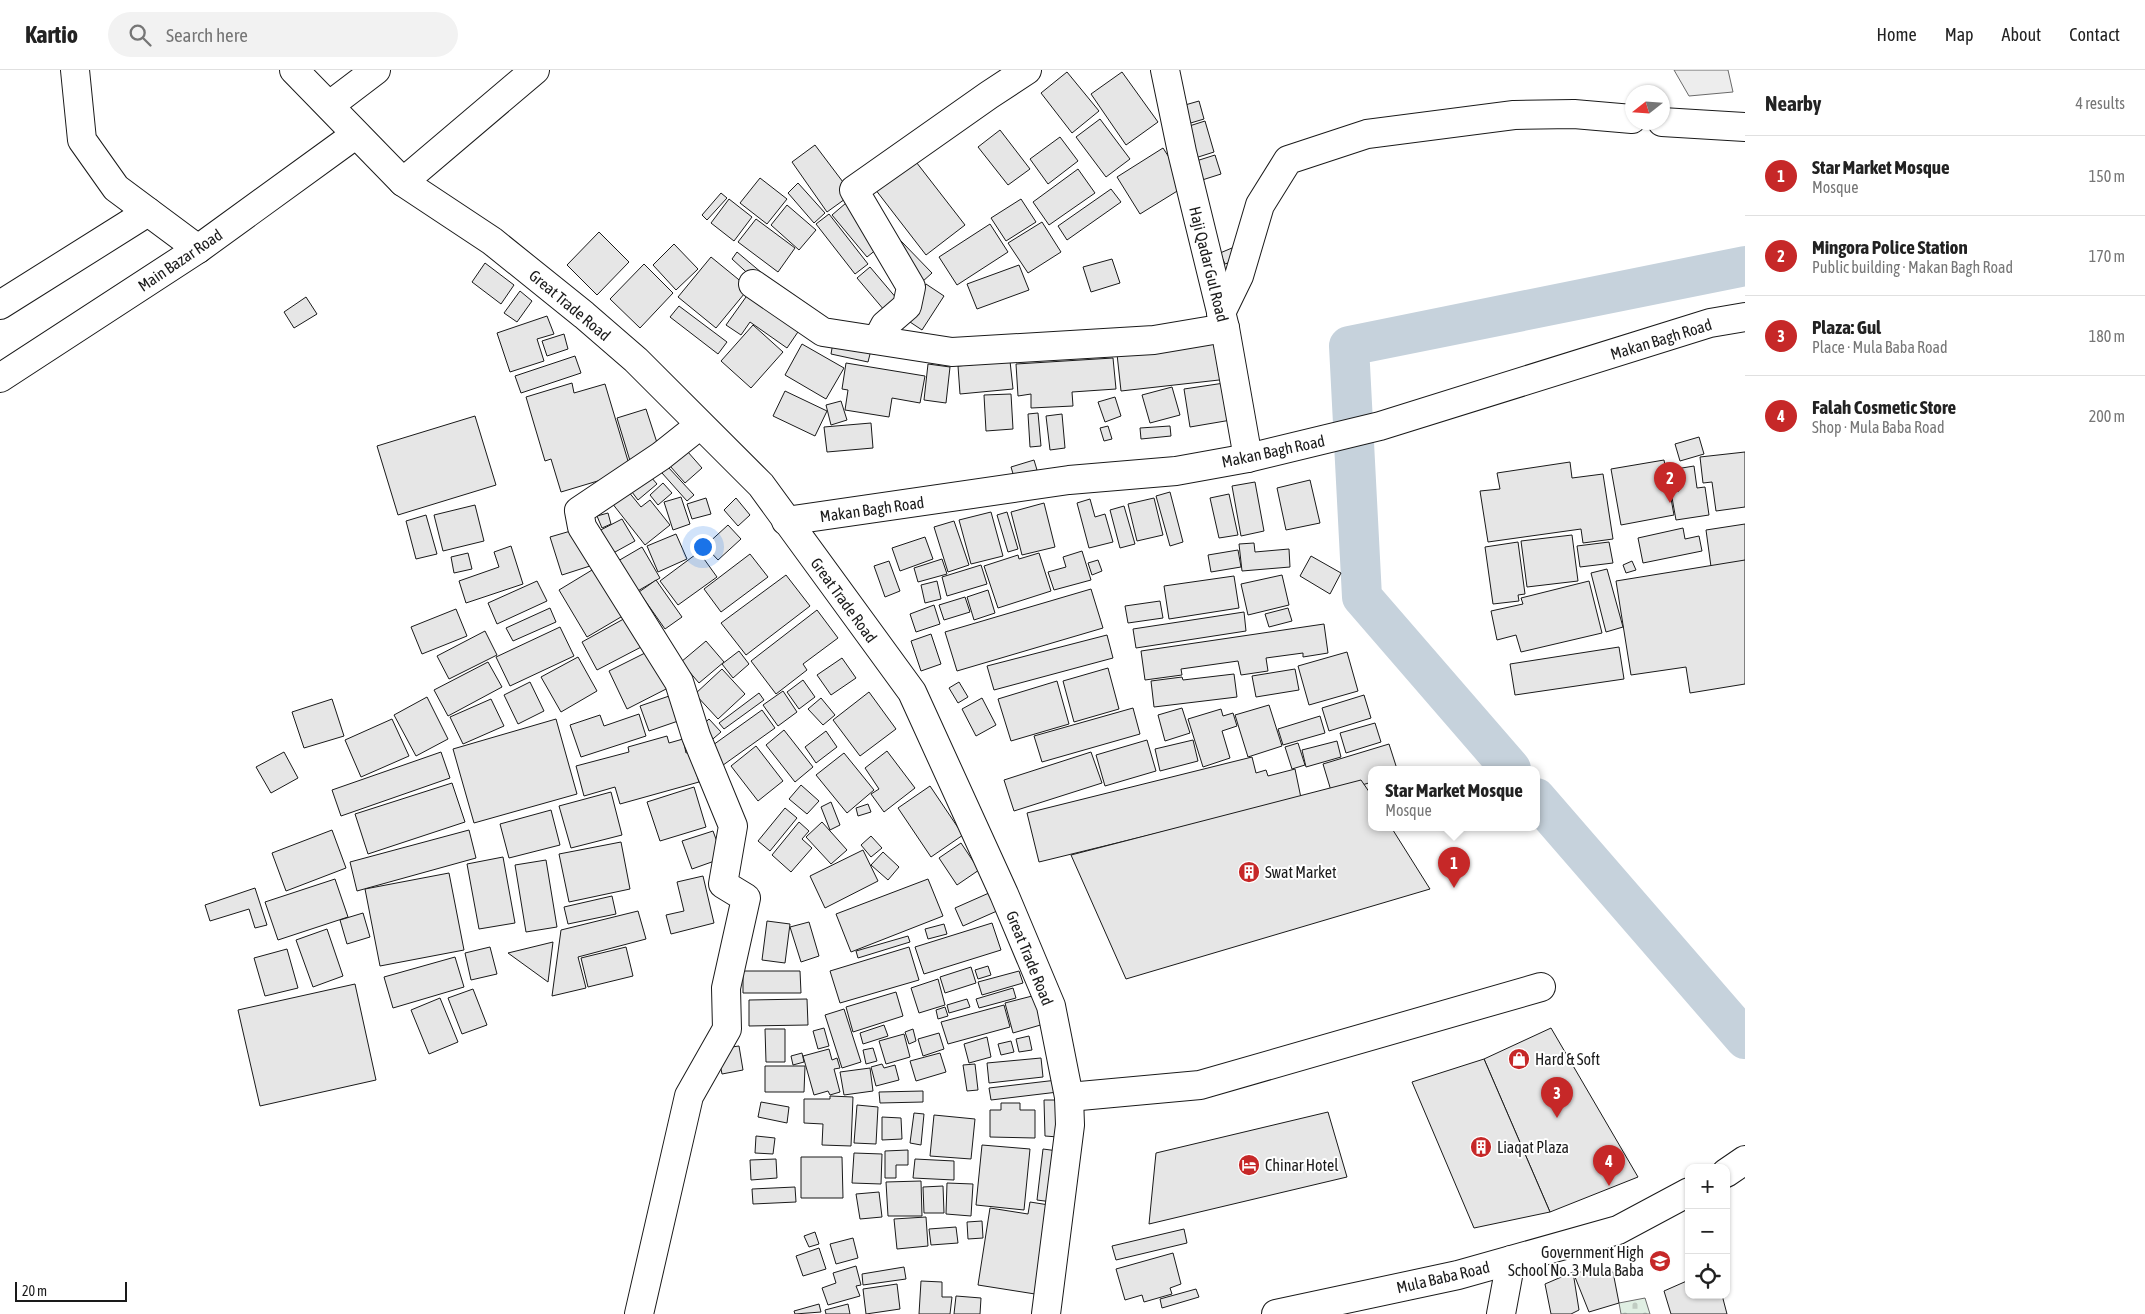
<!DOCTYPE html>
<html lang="en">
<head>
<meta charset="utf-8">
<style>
	:root { --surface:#fff; --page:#f2f2f2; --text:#222; --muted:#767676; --line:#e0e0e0; --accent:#c62828 }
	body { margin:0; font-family:"Asap Condensed",sans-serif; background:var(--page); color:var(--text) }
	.controls { position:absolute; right:15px; bottom:15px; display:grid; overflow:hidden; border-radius:10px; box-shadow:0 1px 4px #0004 }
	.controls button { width:45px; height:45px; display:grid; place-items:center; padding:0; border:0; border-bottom:1px solid var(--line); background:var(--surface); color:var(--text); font:25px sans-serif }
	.compass { position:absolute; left:1625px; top:15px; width:45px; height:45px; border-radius:50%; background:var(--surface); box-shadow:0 1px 4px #0004; rotate:253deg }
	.scale { position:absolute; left:15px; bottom:12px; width:112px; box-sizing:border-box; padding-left:5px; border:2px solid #1a1a1a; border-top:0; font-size:14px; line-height:18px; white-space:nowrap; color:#1a1a1a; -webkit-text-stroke:4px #fff; paint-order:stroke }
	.you { position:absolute; left:702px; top:476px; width:18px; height:18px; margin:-12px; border:4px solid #fff; border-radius:50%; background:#1a73e8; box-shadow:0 0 0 8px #1a73e833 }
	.badge { display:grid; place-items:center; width:32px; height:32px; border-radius:50%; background:var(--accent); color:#fff; font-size:16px; font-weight:700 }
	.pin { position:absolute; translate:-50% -41px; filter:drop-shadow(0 1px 2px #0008) }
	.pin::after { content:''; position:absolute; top:26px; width:18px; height:15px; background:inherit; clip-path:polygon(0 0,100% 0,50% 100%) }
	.popup { position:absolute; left:1368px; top:696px; width:172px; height:65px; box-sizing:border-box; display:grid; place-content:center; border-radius:10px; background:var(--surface); filter:drop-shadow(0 1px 4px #0005); font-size:16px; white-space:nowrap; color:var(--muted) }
	.popup b { font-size:19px; color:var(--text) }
	.popup::after { content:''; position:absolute; left:50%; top:100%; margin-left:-10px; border:10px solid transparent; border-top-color:var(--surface) }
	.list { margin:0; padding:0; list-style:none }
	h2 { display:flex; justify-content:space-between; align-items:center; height:65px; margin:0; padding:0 20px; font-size:21px }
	h2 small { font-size:16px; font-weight:400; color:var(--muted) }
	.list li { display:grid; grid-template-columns:32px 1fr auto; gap:15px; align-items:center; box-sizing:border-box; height:80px; padding:0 20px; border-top:1px solid var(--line) }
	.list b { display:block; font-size:19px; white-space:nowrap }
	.list p { margin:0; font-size:16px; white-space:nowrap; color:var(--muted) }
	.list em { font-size:16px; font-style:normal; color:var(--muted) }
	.icon { flex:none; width:28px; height:28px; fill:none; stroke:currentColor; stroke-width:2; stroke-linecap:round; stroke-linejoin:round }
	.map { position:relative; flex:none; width:1745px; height:1244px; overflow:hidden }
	header { display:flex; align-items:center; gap:30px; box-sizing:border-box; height:70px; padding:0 25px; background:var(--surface); border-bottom:1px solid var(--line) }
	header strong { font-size:24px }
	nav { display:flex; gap:28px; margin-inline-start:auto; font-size:18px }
	.search { width:350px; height:45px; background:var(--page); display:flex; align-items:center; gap:12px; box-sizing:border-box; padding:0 18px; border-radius:28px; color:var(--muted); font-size:19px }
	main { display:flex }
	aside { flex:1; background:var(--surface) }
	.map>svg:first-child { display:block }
	.cemetery { fill:url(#cemetery-stones); stroke:#6a6a6a }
	.parking { fill:#ededed; stroke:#6a6a6a }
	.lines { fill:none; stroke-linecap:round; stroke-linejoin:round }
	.canal { stroke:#c6d2dc; stroke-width:40 }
	.building { fill:#e6e6e6; stroke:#1a1a1a }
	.street-casing { stroke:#1a1a1a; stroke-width:30 }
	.secondary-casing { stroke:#1a1a1a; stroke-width:30 }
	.primary-casing { stroke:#1a1a1a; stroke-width:30 }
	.street { stroke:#fff; stroke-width:28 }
	.secondary { stroke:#fff; stroke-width:28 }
	.primary { stroke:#fff; stroke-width:28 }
	.labels { text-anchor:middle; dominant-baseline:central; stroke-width:4; stroke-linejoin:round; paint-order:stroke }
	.street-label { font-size:16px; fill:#1a1a1a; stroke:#fff }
	.poi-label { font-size:16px; fill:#1a1a1a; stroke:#fff; text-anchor:start }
</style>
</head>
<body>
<header>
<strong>Kartio</strong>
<div class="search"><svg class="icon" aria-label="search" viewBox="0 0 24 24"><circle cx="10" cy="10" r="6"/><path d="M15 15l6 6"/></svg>Search here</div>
<nav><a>Home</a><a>Map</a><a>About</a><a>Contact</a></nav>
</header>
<main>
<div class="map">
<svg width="1745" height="1244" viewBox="0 0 1745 1244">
	<defs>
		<pattern id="cemetery-stones" width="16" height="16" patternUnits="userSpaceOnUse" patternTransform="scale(1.25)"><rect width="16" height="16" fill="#e0efe3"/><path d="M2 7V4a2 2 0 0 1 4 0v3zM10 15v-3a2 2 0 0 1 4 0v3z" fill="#c0ccc2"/></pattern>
	</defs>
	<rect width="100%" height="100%" fill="#fff"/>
	<polygon class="cemetery" points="1645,1228 1650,1244 1621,1244 1619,1233"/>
	<polygon class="parking" points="1674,0 1728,0 1733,22 1689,26"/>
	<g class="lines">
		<g class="canal">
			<polyline points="1511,699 1362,527 1349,276 1745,196"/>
			<polyline points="1536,728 1745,969"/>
		</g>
	</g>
	<g class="building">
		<polygon points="1067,2 1099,41 1072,63 1041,23"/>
		<polygon points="1122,2 1158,52 1126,75 1091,24"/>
		<polygon points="1199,31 1204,49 1184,55 1178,37"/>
		<polygon points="1100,49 1130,89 1106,107 1076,67"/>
		<polygon points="1205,51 1214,82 1192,89 1183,58"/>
		<polygon points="1000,60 1030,99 1008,115 978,77"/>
		<polygon points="1060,67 1078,91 1048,114 1030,89"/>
		<polygon points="815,75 852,124 827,142 792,92"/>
		<polygon points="1163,78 1187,115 1140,144 1117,107"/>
		<polygon points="1215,85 1221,104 1199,111 1193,92"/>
		<polygon points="913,88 965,155 926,185 875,119"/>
		<polygon points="1078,99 1095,123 1049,155 1033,132"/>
		<polygon points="760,108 787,129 767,154 740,133"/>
		<polygon points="798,113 825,143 814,153 788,123"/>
		<polygon points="1111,119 1121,132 1067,170 1058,156"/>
		<polygon points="721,123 727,128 707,150 702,145"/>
		<polygon points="729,129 752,147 734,171 711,153"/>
		<polygon points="1021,129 1036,152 1006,171 991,148"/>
		<polygon points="846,133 882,175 867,187 832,145"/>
		<polygon points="787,135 816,160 799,180 771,155"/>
		<polygon points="829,144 868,194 855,204 816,154"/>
		<polygon points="756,149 795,178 778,202 738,172"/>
		<polygon points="1042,152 1061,182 1028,203 1008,173"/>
		<polygon points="990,154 1008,182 957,215 939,187"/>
		<polygon points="599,162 629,192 597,225 567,195"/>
		<polygon points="901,171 932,203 922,212 892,180"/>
		<polygon points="674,174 698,199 676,220 653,195"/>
		<polygon points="1232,178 1236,190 1225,194 1220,183"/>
		<polygon points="737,182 762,203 755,210 732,189"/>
		<polygon points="711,187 749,218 716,258 678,227"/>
		<polygon points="1112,189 1120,213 1091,222 1083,197"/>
		<polygon points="485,193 514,215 501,234 472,212"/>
		<polygon points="644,194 673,223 640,258 610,229"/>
		<polygon points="1019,195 1029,220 977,239 967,214"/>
		<polygon points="870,197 903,236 890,247 857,208"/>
		<polygon points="926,214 944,226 922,260 904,248"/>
		<polygon points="751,220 802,256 787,278 750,252 741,265 726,255"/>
		<polygon points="520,221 532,231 517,252 504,243"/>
		<polygon points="306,227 317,244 294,258 284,242"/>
		<polygon points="679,236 727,272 718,284 670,247"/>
		<polygon points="547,246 554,264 537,269 544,291 510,302 497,263"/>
		<polygon points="753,255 783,282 751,318 721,291"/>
		<polygon points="564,264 568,279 547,286 542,271"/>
		<polygon points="834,267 872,276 868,292 831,284"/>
		<polygon points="1224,272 1228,309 1121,321 1117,284"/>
		<polygon points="802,274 844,298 826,329 785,305"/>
		<polygon points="575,286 581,303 521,323 515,306"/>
		<polygon points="1113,288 1116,319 1072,322 1073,336 1031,338 1031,324 1018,326 1016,294"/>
		<polygon points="1010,291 1013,319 960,324 958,296"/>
		<polygon points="846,293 925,306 920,333 892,328 889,347 845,340 848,320 842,319"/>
		<polygon points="928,294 950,297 946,333 924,330"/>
		<polygon points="1231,312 1237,349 1190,357 1184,319"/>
		<polygon points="572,313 574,323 605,314 631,401 561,422 551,389 545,391 526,327"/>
		<polygon points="1172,317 1180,345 1150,353 1142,325"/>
		<polygon points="785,321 827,341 815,366 773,346"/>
		<polygon points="1011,324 1013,359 986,361 984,325"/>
		<polygon points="1115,327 1121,346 1105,352 1098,332"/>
		<polygon points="841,331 847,350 831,355 826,335"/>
		<polygon points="646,339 661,385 631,394 617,348"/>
		<polygon points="1038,343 1041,376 1030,377 1028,344"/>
		<polygon points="1062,344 1065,378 1050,380 1046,346"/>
		<polygon points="475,346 496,415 398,445 377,376"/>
		<polygon points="871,353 873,378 827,382 824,357"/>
		<polygon points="1108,356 1112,369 1104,371 1100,358"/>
		<polygon points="1170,356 1171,366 1141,369 1140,358"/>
		<polygon points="1699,367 1704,384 1680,391 1675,374"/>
		<polygon points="680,373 702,398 685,413 663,388"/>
		<polygon points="1745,382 1745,437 1716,441 1712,412 1703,413 1700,387"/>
		<polygon points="1034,390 1037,400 1014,407 1011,397"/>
		<polygon points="1664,390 1674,445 1621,455 1611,399"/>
		<polygon points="1570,392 1572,408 1603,404 1613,469 1583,473 1581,459 1488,472 1480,421 1500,419 1497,403"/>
		<polygon points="1694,396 1697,418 1705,417 1709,445 1676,450 1671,422 1679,421 1676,399"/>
		<polygon points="668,397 694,425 687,431 662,403"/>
		<polygon points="644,399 657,414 638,430 626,414"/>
		<polygon points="1310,410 1320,453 1286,460 1277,418"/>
		<polygon points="1255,412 1264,461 1241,466 1232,416"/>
		<polygon points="663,413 672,423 658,435 650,425"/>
		<polygon points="623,415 641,437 650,430 670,455 645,475 608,428"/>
		<polygon points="1170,422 1183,472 1170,476 1156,426"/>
		<polygon points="1229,424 1238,465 1219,468 1210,428"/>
		<polygon points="681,427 690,454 673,460 664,432"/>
		<polygon points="706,428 711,444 692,449 687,434"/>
		<polygon points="736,428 750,445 738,456 724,440"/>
		<polygon points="1154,428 1163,465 1137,471 1128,434"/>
		<polygon points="1090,429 1095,447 1105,444 1113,472 1089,478 1077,433"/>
		<polygon points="1044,433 1055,477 1022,485 1011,442"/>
		<polygon points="475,435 484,471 443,481 434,445"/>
		<polygon points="1124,436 1135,474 1120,478 1110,440"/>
		<polygon points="991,442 1003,486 971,494 959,450"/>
		<polygon points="1007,442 1018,479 1008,482 997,445"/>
		<polygon points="608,443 611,454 602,458 597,446"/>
		<polygon points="426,445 437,484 416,489 406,451"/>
		<polygon points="622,449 635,471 606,487 593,464"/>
		<polygon points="954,451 969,495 948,502 934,457"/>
		<polygon points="1745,454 1745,499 1712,504 1706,460"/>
		<polygon points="728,455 741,469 718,490 705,476"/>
		<polygon points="581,458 593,495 562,505 550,467"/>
		<polygon points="1683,458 1685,469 1699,466 1702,481 1643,493 1638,468"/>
		<polygon points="676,464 687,489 658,502 647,476"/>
		<polygon points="1572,465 1578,511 1527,517 1521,471"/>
		<polygon points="925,467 933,489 900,501 892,478"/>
		<polygon points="1518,472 1525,524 1518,525 1519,531 1493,534 1485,477"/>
		<polygon points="1609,472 1613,493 1580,497 1577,476"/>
		<polygon points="1254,473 1255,482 1289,479 1290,497 1242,501 1239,474"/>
		<polygon points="511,476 523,514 466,533 459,511 499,497 494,482"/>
		<polygon points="642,477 660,508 636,522 618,491"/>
		<polygon points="1238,480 1241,497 1211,502 1208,485"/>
		<polygon points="1082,481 1091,510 1054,520 1048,502 1066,497 1063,487"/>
		<polygon points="699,482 717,507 678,535 660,511"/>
		<polygon points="468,483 472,499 454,503 451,487"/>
		<polygon points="1039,483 1051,521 998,538 984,496 1018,485 1019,489"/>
		<polygon points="750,484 768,507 721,542 704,519"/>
		<polygon points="1311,486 1341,503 1330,524 1300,506"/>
		<polygon points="942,489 947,504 918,512 914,498"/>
		<polygon points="1098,490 1102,501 1092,505 1088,493"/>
		<polygon points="1745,490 1745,614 1690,623 1686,597 1631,605 1616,511"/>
		<polygon points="889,491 900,521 885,527 874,496"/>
		<polygon points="1632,491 1636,500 1626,503 1623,495"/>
		<polygon points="981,495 987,514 947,526 942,507"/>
		<polygon points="597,497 626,544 587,567 559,520"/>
		<polygon points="1607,499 1623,557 1606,562 1591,503"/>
		<polygon points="786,505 810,536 746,585 721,553"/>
		<polygon points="1282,505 1289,535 1248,545 1241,514"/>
		<polygon points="1234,506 1239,538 1169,549 1164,516"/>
		<polygon points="656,510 682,547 665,559 639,522"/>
		<polygon points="537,511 547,531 497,554 488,533"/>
		<polygon points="937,511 941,529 925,533 921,515"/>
		<polygon points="1589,511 1602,563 1521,582 1516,565 1497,570 1491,541 1523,534 1521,528"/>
		<polygon points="1091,519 1103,558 957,601 945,562"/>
		<polygon points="988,520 995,543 974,550 967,527"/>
		<polygon points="965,527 970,542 944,550 939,535"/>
		<polygon points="1160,531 1163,548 1128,553 1125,536"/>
		<polygon points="934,535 940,554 916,562 910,544"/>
		<polygon points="550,538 556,552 513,571 506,558"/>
		<polygon points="1288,538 1292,551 1269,557 1265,544"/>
		<polygon points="456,539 467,566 422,584 411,557"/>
		<polygon points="817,540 838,568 803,594 807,600 776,624 751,591"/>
		<polygon points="1244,542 1246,561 1136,578 1133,559"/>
		<polygon points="629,546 645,575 597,600 582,572"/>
		<polygon points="1324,554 1328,583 1303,587 1303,583 1266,588 1268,601 1241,605 1238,591 1181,599 1182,605 1145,610 1141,581"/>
		<polygon points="560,557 574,586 510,616 496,587"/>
		<polygon points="485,561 497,585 449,609 437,586"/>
		<polygon points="931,564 941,594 921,601 911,571"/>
		<polygon points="1107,565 1113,588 994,620 987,596"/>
		<polygon points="706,571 724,592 699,613 681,592"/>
		<polygon points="1619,577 1624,609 1515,625 1510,594"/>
		<polygon points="651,580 670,617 627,639 609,601"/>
		<polygon points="739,581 749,594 733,608 722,594"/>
		<polygon points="1347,582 1358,621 1309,635 1298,596"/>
		<polygon points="578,587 597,621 561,642 541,607"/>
		<polygon points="842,588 856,608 831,625 817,605"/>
		<polygon points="488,592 502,617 448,646 434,620"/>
		<polygon points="1108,598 1119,639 1074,652 1063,611"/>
		<polygon points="722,599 745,624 718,649 695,624"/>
		<polygon points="1295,599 1299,620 1256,627 1252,606"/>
		<polygon points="1234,604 1237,627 1154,637 1151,611 1182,607 1183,610"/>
		<polygon points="803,610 815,627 799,639 787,622"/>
		<polygon points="1057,611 1069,654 1011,671 998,629"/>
		<polygon points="530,612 544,641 518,654 504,625"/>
		<polygon points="959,612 968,627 958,633 949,618"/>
		<polygon points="783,621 797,642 778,656 763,635"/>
		<polygon points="869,622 896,659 860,686 833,650"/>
		<polygon points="759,623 764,630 724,659 719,653"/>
		<polygon points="675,624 684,649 649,661 640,636"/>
		<polygon points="1364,625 1371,648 1329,661 1322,638"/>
		<polygon points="427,627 448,669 416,686 394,645"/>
		<polygon points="821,628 835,645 823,655 808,639"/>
		<polygon points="982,628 996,655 976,666 962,639"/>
		<polygon points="332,629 344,666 304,678 292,642"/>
		<polygon points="491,629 504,656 463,674 450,647"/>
		<polygon points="1269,635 1282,676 1248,687 1235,645"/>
		<polygon points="1133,638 1140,664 1042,692 1034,666"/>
		<polygon points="1182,638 1190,663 1165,671 1158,645"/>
		<polygon points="1221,639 1223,646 1233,643 1237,656 1222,661 1230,688 1203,697 1188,649"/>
		<polygon points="762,640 775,658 719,698 706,680"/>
		<polygon points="639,644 646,666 581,687 570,655 600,645 604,656"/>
		<polygon points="1320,646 1325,663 1283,675 1278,659"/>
		<polygon points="392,649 409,686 361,707 345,670"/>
		<polygon points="556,649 577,724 474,753 453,679"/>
		<polygon points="709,649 721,662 707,674 696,661"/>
		<polygon points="1375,653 1381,672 1346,683 1340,663"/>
		<polygon points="784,660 813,697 795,712 766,675"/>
		<polygon points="826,661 837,677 816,693 805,677"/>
		<polygon points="667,666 669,673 683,669 686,683 690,682 699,712 620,734 615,717 584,726 576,696 629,682 628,677"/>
		<polygon points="1147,670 1156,701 1105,716 1096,685"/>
		<polygon points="1193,670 1198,691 1160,701 1155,679"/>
		<polygon points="1337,671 1341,687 1306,697 1302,680"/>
		<polygon points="1298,673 1305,695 1292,699 1285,677"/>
		<polygon points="1389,674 1397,699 1372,699 1372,712 1332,724 1323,694"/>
		<polygon points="756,676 783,711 758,731 731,696"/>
		<polygon points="887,681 915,718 884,742 871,724 879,719 865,698"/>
		<polygon points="284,682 298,708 271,723 256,697"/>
		<polygon points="441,682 450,708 341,746 332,720"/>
		<polygon points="1091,682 1102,713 1014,741 1004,710"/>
		<polygon points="844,683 874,720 847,743 816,705"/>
		<polygon points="1252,687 1256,703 1266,700 1268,706 1295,699 1301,728 1039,792 1027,743"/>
		<polygon points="1361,710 1372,726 1372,757 1391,757 1430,819 1126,909 1071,785"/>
		<polygon points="452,713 465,752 368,784 355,744"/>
		<polygon points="801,715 819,731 807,744 789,729"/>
		<polygon points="930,716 963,765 931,787 898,738"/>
		<polygon points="694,717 706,757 660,771 647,732"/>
		<polygon points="611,722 622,765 571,778 559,736"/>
		<polygon points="831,732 840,755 830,760 821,737"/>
		<polygon points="868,734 871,742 858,746 856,738"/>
		<polygon points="785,738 797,748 770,781 758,771"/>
		<polygon points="551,740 560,775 509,788 500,754"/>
		<polygon points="799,752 809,761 802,769 812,778 791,802 772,785"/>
		<polygon points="822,752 847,780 831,794 806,767"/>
		<polygon points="332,760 346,798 286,821 272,783"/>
		<polygon points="469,760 476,788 357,821 350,792"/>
		<polygon points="713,761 723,788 692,799 682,771"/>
		<polygon points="871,766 882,778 871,787 861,775"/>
		<polygon points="621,772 630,819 569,832 559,784"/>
		<polygon points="961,773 979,800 957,815 939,788"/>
		<polygon points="863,780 878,811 825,838 810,806"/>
		<polygon points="883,782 899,797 888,810 871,795"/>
		<polygon points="503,787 515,853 479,859 467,794"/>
		<polygon points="546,790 557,857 526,862 515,795"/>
		<polygon points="449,803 464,880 380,896 365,819"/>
		<polygon points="703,806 714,853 671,864 666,845 684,841 677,812"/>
		<polygon points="335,809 348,847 278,870 265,832"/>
		<polygon points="928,809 943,846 851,882 836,844"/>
		<polygon points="255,818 267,855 255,858 249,839 210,851 205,835"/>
		<polygon points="998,819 1006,837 963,856 955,838"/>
		<polygon points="612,826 616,844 568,854 564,837"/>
		<polygon points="638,841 646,869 578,887 586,918 552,926 561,860"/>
		<polygon points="363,843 370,867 347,874 340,850"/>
		<polygon points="767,851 790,854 785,893 762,890"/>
		<polygon points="809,852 819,886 801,892 790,857"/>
		<polygon points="992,853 1001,880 924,904 915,877"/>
		<polygon points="944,854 947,864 928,869 925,859"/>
		<polygon points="327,859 343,906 313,917 296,870"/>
		<polygon points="908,866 910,872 858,888 856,881"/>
		<polygon points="553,872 548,912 508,883"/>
		<polygon points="490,877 497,904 471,910 465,883"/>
		<polygon points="626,877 633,906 588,917 581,888"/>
		<polygon points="909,877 919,910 840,933 830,901"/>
		<polygon points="287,879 298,918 265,926 254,888"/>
		<polygon points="455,887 464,917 393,938 384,907"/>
		<polygon points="988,896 991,905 978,909 975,900"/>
		<polygon points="971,897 976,913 945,923 940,907"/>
		<polygon points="743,901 800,901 801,923 743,923"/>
		<polygon points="1019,901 1023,913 982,925 978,912"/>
		<polygon points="938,909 945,935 919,943 911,918"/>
		<polygon points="355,914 376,1010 260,1036 238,940"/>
		<polygon points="1013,918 1016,928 979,938 976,929"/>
		<polygon points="473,919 487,955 462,964 448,928"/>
		<polygon points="896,922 903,946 853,962 846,937"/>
		<polygon points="1036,925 1044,954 1013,963 1005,933"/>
		<polygon points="440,928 458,972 429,984 411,940"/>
		<polygon points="807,929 808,955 749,956 749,930"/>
		<polygon points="967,929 970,937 949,943 947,935"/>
		<polygon points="1004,935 1010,957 948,974 941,952"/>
		<polygon points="945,937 948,946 938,949 936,940"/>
		<polygon points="844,939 861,992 842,998 825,945"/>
		<polygon points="884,955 888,966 863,974 860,963"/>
		<polygon points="824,958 829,976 818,979 813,961"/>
		<polygon points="1551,958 1638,1107 1550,1142 1484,989"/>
		<polygon points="765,959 785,959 785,992 766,992"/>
		<polygon points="913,959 916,971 909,974 905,962"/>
		<polygon points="939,963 944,979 923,986 918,969"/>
		<polygon points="904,964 910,987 886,994 879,971"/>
		<polygon points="1029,966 1032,980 1019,982 1016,969"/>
		<polygon points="987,967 991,987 969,993 964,974"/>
		<polygon points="1011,971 1014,982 1001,985 998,974"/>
		<polygon points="739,976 743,1000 722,1004 717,979"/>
		<polygon points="873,978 877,991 866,994 863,980"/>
		<polygon points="829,979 832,990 837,988 840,998 834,999 840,1022 830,1025 828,1021 814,1025 803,986"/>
		<polygon points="802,983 804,992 793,995 791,986"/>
		<polygon points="940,983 946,1002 916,1011 910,991"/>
		<polygon points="1041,988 1043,1007 989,1013 987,993"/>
		<polygon points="1484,989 1550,1142 1474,1158 1412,1012"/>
		<polygon points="882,994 884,998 895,995 899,1010 876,1016 871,997"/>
		<polygon points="975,994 978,1020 967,1021 963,995"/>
		<polygon points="765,996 805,996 804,1022 765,1022"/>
		<polygon points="870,998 873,1021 844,1025 840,1002"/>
		<polygon points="1057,1010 1058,1022 991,1030 989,1018"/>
		<polygon points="923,1021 923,1032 880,1033 879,1022"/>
		<polygon points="830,1026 853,1027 851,1076 822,1075 823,1054 804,1053 804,1029 830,1029"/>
		<polygon points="1044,1030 1059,1030 1058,1067 1045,1066"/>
		<polygon points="761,1032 789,1037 787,1053 758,1047"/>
		<polygon points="1001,1033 1020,1033 1020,1040 1035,1040 1035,1068 990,1067 990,1040 1001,1040"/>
		<polygon points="857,1035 878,1037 876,1074 854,1073"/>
		<polygon points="1328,1042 1347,1107 1149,1154 1156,1083"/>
		<polygon points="914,1043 924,1044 921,1075 910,1073"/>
		<polygon points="934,1045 975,1049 971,1089 930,1086"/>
		<polygon points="882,1047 901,1048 902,1069 882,1070"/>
		<polygon points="756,1066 775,1068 773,1084 755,1083"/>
		<polygon points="982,1075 1030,1079 1024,1140 976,1135"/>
		<polygon points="1043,1079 1058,1081 1052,1132 1037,1130"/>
		<polygon points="908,1080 908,1095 896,1095 896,1108 885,1108 885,1081"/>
		<polygon points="854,1083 882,1084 881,1114 852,1113"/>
		<polygon points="801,1087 842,1087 843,1128 801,1128"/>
		<polygon points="776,1089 777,1108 751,1110 750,1090"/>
		<polygon points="915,1089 954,1091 954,1110 913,1108"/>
		<polygon points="921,1111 922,1146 888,1146 886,1112"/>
		<polygon points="947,1113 973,1114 971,1146 946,1144"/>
		<polygon points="943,1116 944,1143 924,1143 923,1117"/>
		<polygon points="795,1117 796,1132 753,1134 752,1119"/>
		<polygon points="879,1122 882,1147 860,1149 856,1124"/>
		<polygon points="1030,1132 1049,1135 1035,1224 978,1215 990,1138 1028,1144"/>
		<polygon points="926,1147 928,1176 897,1179 894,1149"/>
		<polygon points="982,1151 983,1168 968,1169 967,1152"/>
		<polygon points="956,1157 958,1173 931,1175 929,1159"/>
		<polygon points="1184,1159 1187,1173 1116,1190 1112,1176"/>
		<polygon points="815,1162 819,1174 809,1177 804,1166"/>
		<polygon points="853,1168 858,1188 836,1194 830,1174"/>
		<polygon points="819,1178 826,1199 803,1206 796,1186"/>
		<polygon points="1173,1183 1181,1214 1170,1218 1172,1224 1144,1232 1142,1225 1125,1230 1116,1199"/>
		<polygon points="856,1196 861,1215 856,1216 860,1226 828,1235 822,1218 836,1213 833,1203"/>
		<polygon points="904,1197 906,1209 863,1215 862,1204"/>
		<polygon points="1573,1202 1579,1240 1571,1244 1551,1244 1545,1214"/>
		<polygon points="1573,1202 1613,1202 1619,1233 1589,1242"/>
		<polygon points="1689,1210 1689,1225 1722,1225 1727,1244 1671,1244 1664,1221"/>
		<polygon points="921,1211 942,1212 942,1227 952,1227 950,1244 919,1244"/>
		<polygon points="897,1214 900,1239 866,1244 863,1219"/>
		<polygon points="1196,1219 1199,1227 1162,1238 1160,1229"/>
		<polygon points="956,1226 981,1228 980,1244 954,1244"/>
		<polygon points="819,1234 821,1242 795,1244 794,1241"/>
		<polygon points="848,1234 850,1244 826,1244 825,1240"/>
	</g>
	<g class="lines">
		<g class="street-casing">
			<g id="street">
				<polyline points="75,0 82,70 116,118 198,179"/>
				<polyline points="1165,0 1182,82 1225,258 1248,388"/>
				<polyline points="330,35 376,0"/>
				<polyline points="1662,52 1745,57"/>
				<polyline points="403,112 535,0"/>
				<polyline points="753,214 823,262 952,282 1154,270 1225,258"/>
				<polyline points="0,235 148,142"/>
				<polyline points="1221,243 1239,206 1260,135 1288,90 1367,64 1514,45 1574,44 1632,49"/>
				<polyline points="877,270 885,255 907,236 911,217 854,120 989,25 1027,0"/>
				<polyline points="0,308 198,179 355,65"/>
				<polyline points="1069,1027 1200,1015 1541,917"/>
				<polyline points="639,1244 689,1026 727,959 726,918 746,828 723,814 733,756 696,666 679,612 582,457 579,441 661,386 700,355"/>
				<polyline points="1501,1244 1511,1190"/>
			</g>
		</g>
		<g class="secondary-casing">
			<g id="secondary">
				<polyline points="1726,1103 1745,1090"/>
				<polyline points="1276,1244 1458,1205 1618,1160 1689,1122"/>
			</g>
		</g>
		<g class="primary-casing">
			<g id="primary">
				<polyline points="294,0 403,112 492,171 584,245 636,290 761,415 912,622 1004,824 1051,936 1069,1027 1070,1055 1046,1244"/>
				<polyline points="786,451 1069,410 1176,401 1248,388 1380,356 1710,253 1745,247"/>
			</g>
		</g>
		<use href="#street" class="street"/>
		<use href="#secondary" class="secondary"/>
		<use href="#primary" class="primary"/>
	</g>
	<defs>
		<g id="building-disc" transform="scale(1.125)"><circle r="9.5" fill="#c62828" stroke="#fff"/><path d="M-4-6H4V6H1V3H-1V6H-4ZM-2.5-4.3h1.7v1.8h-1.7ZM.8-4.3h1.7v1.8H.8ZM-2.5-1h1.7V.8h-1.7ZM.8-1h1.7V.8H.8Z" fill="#fff"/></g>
		<g id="shop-disc" transform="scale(1.125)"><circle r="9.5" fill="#c62828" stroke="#fff"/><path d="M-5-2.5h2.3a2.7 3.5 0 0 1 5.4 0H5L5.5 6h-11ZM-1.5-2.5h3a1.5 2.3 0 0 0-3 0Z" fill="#fff"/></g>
		<g id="hotel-disc" transform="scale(1.125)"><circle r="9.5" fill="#c62828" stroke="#fff"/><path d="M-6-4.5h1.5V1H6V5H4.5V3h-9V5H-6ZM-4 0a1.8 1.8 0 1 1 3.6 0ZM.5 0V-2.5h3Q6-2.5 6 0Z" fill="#fff"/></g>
		<g id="school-disc" transform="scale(1.125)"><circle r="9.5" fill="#c62828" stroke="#fff"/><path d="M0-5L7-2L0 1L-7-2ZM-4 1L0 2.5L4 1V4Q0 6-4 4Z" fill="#fff"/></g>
	</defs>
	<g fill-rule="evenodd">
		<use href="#building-disc" x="1249" y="802"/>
		<use href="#shop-disc" x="1519" y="989"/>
		<use href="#building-disc" x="1481" y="1077"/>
		<use href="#hotel-disc" x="1249" y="1095"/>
		<use href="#school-disc" x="1660" y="1191"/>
	</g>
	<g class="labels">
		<g class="street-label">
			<text transform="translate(180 190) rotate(-34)">Main Bazar Road</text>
			<text transform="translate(1209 194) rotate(76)">Haji Qadar Gul Road</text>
			<text transform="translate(570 235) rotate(40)">Great Trade Road</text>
			<text transform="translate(1661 269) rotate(-17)">Makan Bagh Road</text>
			<text transform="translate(1273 381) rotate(-12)">Makan Bagh Road</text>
			<text transform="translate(872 439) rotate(-8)">Makan Bagh Road</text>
			<text transform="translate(844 530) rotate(54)">Great Trade Road</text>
			<text transform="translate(1030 888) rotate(68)">Great Trade Road</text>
			<text transform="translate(1443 1207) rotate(-13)">Mula Baba Road</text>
		</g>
		<g class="poi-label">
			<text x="1265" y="802">Swat Market</text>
			<text x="1535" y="989">Hard &amp; Soft</text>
			<text x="1497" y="1077">Liaqat Plaza</text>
			<text x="1265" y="1095">Chinar Hotel</text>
			<text x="1644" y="1182" text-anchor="end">Government High<tspan x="1644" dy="18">School No. 3 Mula Baba</tspan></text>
		</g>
	</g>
</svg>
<div class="controls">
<button>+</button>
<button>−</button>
<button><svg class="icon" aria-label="locate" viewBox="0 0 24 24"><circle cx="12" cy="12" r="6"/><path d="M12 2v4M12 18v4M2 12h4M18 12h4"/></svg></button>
</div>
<svg class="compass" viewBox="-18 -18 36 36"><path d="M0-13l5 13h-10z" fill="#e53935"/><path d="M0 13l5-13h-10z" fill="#767676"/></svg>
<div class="scale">20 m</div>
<div class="you"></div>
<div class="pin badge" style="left:1454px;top:818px">1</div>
<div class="popup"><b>Star Market Mosque</b>Mosque</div>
<div class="pin badge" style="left:1670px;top:433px">2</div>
<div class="pin badge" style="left:1557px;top:1048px">3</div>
<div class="pin badge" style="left:1609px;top:1116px">4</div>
</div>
<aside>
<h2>Nearby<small>4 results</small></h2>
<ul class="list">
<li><span class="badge">1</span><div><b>Star Market Mosque</b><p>Mosque</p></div><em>150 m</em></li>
<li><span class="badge">2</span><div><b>Mingora Police Station</b><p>Public building · Makan Bagh Road</p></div><em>170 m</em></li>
<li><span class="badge">3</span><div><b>Plaza: Gul</b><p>Place · Mula Baba Road</p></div><em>180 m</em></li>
<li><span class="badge">4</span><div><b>Falah Cosmetic Store</b><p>Shop · Mula Baba Road</p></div><em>200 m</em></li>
</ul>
</aside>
</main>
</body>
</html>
